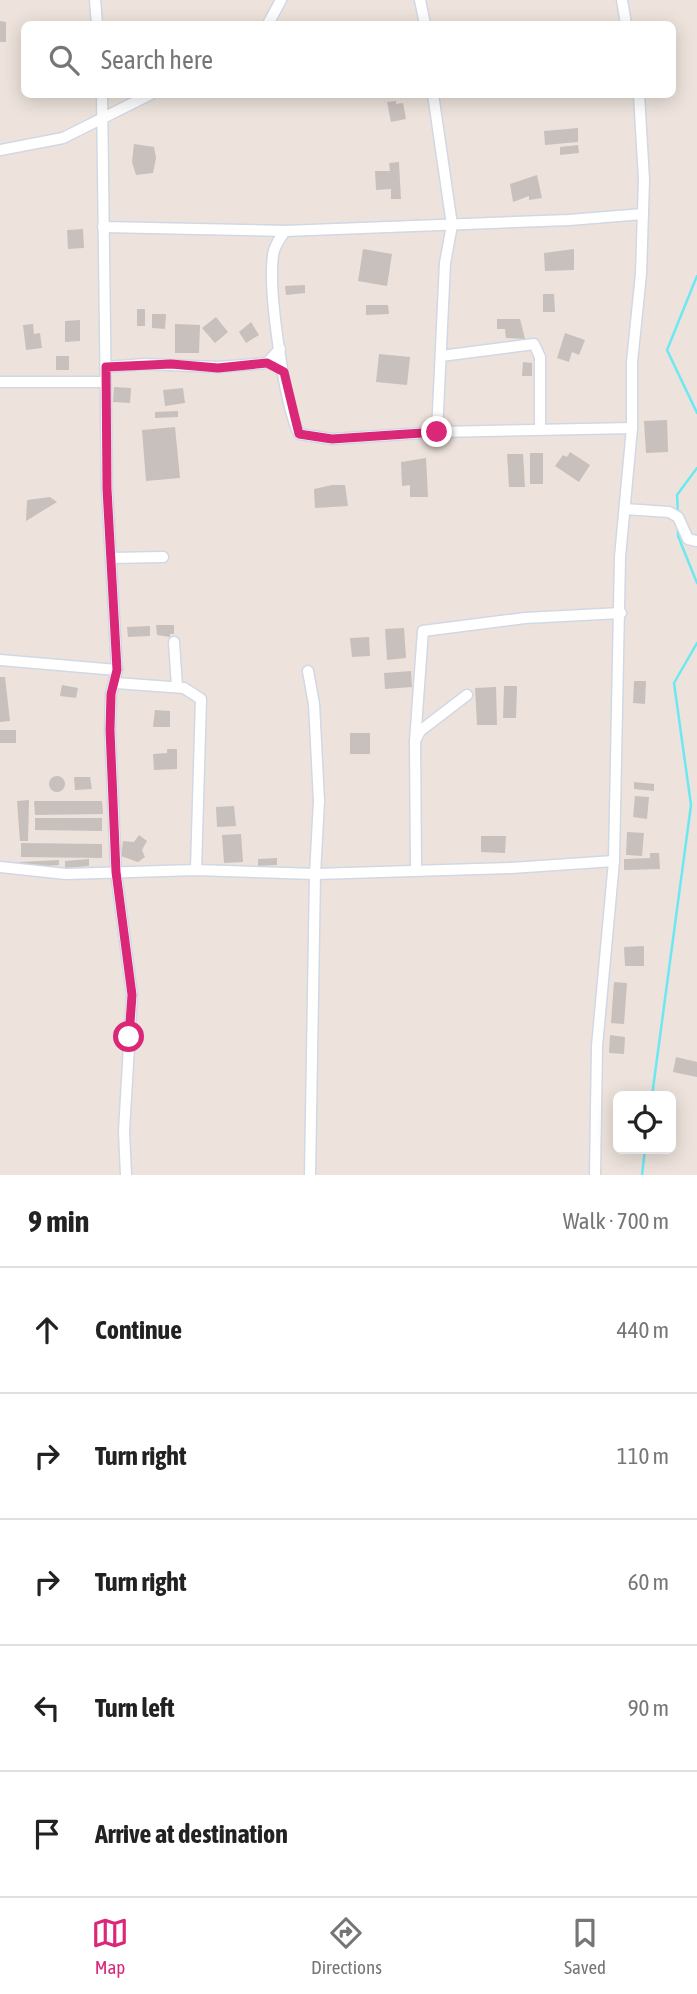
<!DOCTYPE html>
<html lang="en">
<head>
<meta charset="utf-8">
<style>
	:root { --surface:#fff; --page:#f6f6f6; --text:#222; --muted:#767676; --line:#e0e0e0; --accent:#db2777 }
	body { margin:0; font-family:"Asap Condensed",sans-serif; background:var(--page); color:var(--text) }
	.controls { position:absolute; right:21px; bottom:21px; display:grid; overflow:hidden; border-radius:10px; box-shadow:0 4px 18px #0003 }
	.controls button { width:63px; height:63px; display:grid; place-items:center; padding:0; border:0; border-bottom:2px solid var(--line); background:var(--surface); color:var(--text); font:35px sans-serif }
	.stop { position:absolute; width:21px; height:21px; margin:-16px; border:5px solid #db2777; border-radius:50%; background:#fff }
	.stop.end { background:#db2777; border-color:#fff; box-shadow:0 2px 7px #0008 }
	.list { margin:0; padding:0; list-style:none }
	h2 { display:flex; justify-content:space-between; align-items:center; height:91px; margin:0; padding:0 28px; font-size:30px }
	h2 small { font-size:23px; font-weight:400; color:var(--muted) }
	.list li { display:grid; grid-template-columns:46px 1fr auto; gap:21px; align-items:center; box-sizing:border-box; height:126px; padding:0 28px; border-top:2px solid var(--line) }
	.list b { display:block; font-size:26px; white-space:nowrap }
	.list em { font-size:23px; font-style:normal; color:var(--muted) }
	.icon { flex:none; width:38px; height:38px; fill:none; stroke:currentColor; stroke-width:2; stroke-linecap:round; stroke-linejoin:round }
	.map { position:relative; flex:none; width:697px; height:1175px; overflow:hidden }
	.search { position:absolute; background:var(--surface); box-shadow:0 4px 18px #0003; left:21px; right:21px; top:21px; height:77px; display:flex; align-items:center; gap:18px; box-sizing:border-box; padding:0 24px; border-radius:10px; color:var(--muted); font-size:26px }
	.sheet { height:721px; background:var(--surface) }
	nav { display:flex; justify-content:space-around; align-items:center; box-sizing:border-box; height:98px; border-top:2px solid var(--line); background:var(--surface); font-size:19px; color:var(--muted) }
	nav a { display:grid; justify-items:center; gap:4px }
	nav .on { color:var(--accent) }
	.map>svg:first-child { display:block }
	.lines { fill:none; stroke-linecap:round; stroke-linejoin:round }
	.stream { stroke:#6ce8f2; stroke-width:2.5 }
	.building { fill:#c8c0bc }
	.street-casing { stroke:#d1d8e4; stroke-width:13 }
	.street { stroke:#fff; stroke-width:10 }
	.route { stroke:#db2777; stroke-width:9 }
</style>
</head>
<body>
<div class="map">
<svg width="697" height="1175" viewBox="0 0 697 1175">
	<rect width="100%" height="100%" fill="#ede3dc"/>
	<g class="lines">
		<g class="stream">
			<polyline points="697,276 667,350 697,413"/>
			<polyline points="678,514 677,495 697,468"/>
			<polyline points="678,527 678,536 697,583"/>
			<polyline points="652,1096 691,805 674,683 697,643"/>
			<polyline points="642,1175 645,1149"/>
		</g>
	</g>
	<g class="building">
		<polygon points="0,21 6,22 6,42 0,42"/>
		<polygon points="396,101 396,104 403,103 406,119 391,122 387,102"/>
		<polygon points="578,128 578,142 545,145 544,131"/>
		<polygon points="134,144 154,147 156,158 153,173 136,175 132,162"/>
		<polygon points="578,145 579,153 560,155 560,147"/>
		<polygon points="399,162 401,199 391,199 391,189 376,190 375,171 390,171 389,163"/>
		<polygon points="537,175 542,198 529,200 529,196 513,202 510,184"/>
		<polygon points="83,229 84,248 68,249 67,230"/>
		<polygon points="363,249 392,254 387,286 358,281"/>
		<polygon points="574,249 574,270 545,271 544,253"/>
		<polygon points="305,285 305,293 286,295 285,286"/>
		<polygon points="543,294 554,294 555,312 543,312"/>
		<polygon points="366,305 388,305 389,314 366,315"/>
		<rect x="137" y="309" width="8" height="17"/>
		<polygon points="152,314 166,314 165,329 152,328"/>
		<polygon points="216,317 228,332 215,343 202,328"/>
		<polygon points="497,319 520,319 525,339 506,338 505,329 497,329"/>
		<polygon points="80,320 80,341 65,342 65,321"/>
		<polygon points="251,322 259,335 246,343 239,332"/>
		<polygon points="33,324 34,334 40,333 42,348 26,350 23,325"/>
		<polygon points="175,324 200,325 199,353 175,353"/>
		<polygon points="565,333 585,340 579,355 572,352 569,362 557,358"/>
		<polygon points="379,354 410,357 407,385 376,382"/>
		<rect x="56" y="356" width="13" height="14"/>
		<polygon points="523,362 532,363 532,376 522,376"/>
		<polygon points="114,387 131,388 130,403 113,402"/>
		<polygon points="183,388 185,403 165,406 163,390"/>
		<polygon points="178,411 178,417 155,418 155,412"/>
		<polygon points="667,420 668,452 646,453 644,421"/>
		<polygon points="175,427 180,478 146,481 142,430"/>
		<polygon points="570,452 590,465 579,482 555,466 563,455 567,457"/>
		<rect x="530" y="453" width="13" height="31"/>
		<polygon points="507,454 523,454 525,487 509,487"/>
		<polygon points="426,458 428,497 410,497 410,485 402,486 401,462"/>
		<polygon points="332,485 345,485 348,506 315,508 314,489"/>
		<polygon points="50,497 57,502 26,521 27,500"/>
		<polygon points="156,625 174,625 174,634 170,634 170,637 157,635"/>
		<polygon points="150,626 150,636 128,637 127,627"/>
		<polygon points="404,628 406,658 387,660 385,629"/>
		<polygon points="369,637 370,656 352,657 350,638"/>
		<polygon points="411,671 412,687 385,689 384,673"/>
		<polygon points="0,677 5,677 10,721 0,722"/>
		<polygon points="634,681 646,681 645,704 633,703"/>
		<polygon points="62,685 78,688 76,698 60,696"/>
		<polygon points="504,686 517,686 516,718 503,718"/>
		<polygon points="496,687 497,725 477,725 475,688"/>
		<polygon points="155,710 170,711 170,727 153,727"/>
		<rect x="0" y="730" width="16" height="13"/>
		<rect x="350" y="733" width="20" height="21"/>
		<polygon points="167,749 177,749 177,769 154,770 153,754 167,753"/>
		<circle cx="57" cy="784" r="8"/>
		<polygon points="74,777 90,777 92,789 75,790"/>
		<polygon points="634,782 654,784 654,791 634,789"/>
		<polygon points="635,796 649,797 647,819 633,817"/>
		<polygon points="29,800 28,841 20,841 17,801"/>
		<polygon points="34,801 102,801 103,814 35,815"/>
		<polygon points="234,806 236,826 217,827 216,807"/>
		<polygon points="35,818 102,818 102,831 35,830"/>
		<polygon points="627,832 644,833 642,856 626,855"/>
		<polygon points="241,834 243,862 224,863 222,835"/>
		<polygon points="139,835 147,841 142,850 145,857 138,862 121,856 123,841 134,842"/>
		<polygon points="481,836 506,836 505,853 481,852"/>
		<polygon points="21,843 102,844 102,858 21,857"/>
		<polygon points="650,853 659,853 660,869 624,870 624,859 650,858"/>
		<polygon points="277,858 277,865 258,866 258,859"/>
		<polygon points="89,859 89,866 65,868 65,861"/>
		<polygon points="59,860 59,865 20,868 20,862"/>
		<polygon points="644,946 644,966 625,966 624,947"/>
		<polygon points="614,982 627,983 624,1024 611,1023"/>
		<polygon points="610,1035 625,1037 624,1054 609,1053"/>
		<polygon points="676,1057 697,1062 697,1077 673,1072"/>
	</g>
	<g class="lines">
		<g class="street-casing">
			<g id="street">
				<polyline points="95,0 97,24"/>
				<polyline points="420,0 425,24"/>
				<polyline points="622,0 626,24"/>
				<polyline points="268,24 281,0"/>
				<polyline points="102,94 107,489 117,670 111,694 110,730 116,872 132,995 124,1131 126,1175"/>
				<polyline points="433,94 452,225 445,263 437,432"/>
				<polyline points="0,150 63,138 151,94"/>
				<polyline points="103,227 285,231 569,220 643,214"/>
				<path d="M285,231C280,238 274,246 273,255C268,291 284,402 299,434L332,439L437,432L632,428"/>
				<polyline points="441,356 534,344 540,357 540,429"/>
				<polyline points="106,367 145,364 218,367 267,363 280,349"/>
				<polyline points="0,382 105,382"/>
				<polyline points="625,509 669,512 678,517 688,539 697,541"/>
				<polyline points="111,558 163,557"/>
				<polyline points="174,642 177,687"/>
				<polyline points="0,660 117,670"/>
				<polyline points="308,671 314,704 319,801 315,874 310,1175"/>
				<polyline points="116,683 184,688 201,699 196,870"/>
				<polyline points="415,741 423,631 525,618 621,613"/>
				<polyline points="0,867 66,874 196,870 315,874 511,868 614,861"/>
				<polyline points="416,869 415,741 420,731 467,695"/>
				<polyline points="595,1175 597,1046 614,861 620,557 632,428 632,362 641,274 644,180 639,94"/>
			</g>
		</g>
		<use href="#street" class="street"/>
	</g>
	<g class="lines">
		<polyline class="route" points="129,1037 132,995 116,872 110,730 111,694 117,670 107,489 106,367 171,364 218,368 267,363 284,372 299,434 332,439 437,432"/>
	</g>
</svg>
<div class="controls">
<button><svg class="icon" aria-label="locate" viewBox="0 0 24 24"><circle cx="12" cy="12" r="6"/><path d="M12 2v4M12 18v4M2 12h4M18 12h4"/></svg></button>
</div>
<div class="stop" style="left:129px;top:1037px"></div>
<div class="stop end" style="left:437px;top:432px"></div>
<div class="search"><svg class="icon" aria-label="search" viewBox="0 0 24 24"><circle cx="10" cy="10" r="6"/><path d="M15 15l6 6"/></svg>Search here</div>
</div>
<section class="sheet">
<h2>9 min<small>Walk · 700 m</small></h2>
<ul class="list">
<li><svg class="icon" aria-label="ahead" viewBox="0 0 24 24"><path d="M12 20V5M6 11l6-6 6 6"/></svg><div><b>Continue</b></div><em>440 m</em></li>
<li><svg class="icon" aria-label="right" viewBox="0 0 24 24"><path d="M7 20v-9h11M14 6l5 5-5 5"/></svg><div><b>Turn right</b></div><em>110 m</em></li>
<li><svg class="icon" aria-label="right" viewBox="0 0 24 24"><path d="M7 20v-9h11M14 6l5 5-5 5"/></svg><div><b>Turn right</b></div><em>60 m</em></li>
<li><svg class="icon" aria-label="left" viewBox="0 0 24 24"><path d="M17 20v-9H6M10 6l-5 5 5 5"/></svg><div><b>Turn left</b></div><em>90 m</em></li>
<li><svg class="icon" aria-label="arrive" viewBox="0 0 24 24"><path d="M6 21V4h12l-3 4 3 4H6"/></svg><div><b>Arrive at destination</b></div></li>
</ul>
</section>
<nav>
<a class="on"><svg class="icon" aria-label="map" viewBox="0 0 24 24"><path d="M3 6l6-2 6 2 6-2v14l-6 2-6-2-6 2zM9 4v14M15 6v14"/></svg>Map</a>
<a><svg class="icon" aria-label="directions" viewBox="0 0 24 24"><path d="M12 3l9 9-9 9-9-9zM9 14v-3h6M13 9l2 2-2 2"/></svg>Directions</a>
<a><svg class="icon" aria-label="saved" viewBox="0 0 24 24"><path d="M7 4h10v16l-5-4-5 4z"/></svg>Saved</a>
</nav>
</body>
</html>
